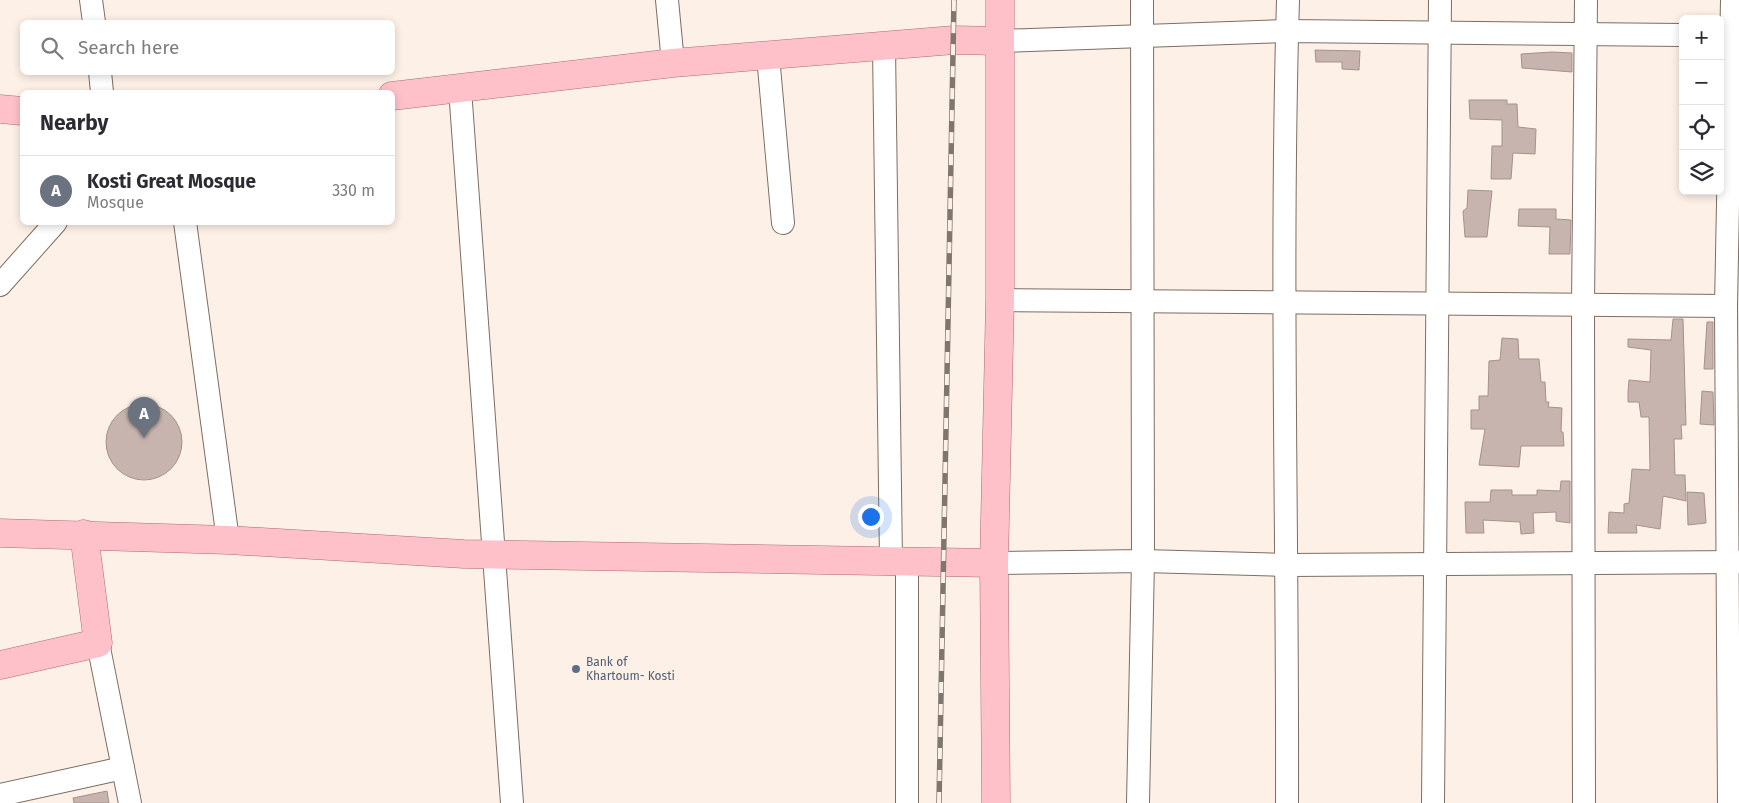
<!DOCTYPE html>
<html lang="en">
<head>
<meta charset="utf-8">
<style>
	:root { --surface:#fff; --page:#f7f7f7; --text:#2b2b33; --muted:#7c7c81; --line:#e1e1e2; --accent:#266934 }
	body { margin:0; font-family:"Fira Sans",sans-serif; background:var(--page); color:var(--text) }
	.controls { position:absolute; right:15px; top:15px; display:grid; overflow:hidden; border-radius:8px; box-shadow:0 2px 8px #0003 }
	.controls button { width:45px; height:45px; display:grid; place-items:center; padding:0; border:0; border-bottom:1px solid var(--line); background:var(--surface); color:var(--text); font:25px sans-serif }
	.you { position:absolute; left:870px; top:516px; width:18px; height:18px; margin:-12px; border:4px solid #fff; border-radius:50%; background:#1a73e8; box-shadow:0 0 0 8px #1a73e833 }
	.badge { display:grid; place-items:center; width:32px; height:32px; border-radius:50%; background:var(--accent); color:#fff; font-size:16px; font-weight:700 }
	.pin { position:absolute; translate:-50% -41px; filter:drop-shadow(0 1px 2px #0008) }
	.pin::after { content:''; position:absolute; top:26px; width:18px; height:15px; background:inherit; clip-path:polygon(0 0,100% 0,50% 100%) }
	.list { margin:0; padding:0; list-style:none }
	h2 { display:flex; justify-content:space-between; align-items:center; height:65px; margin:0; padding:0 20px; font-size:21px }
	h2 small { font-size:16px; font-weight:400; color:var(--muted) }
	.list li { display:grid; grid-template-columns:32px 1fr auto; gap:15px; align-items:center; box-sizing:border-box; height:70px; padding:0 20px; border-top:1px solid var(--line) }
	.list b { display:block; font-size:19px; white-space:nowrap }
	.list p { margin:0; font-size:16px; white-space:nowrap; color:var(--muted) }
	.list em { font-size:16px; font-style:normal; color:var(--muted) }
	.icon { flex:none; width:28px; height:28px; fill:none; stroke:currentColor; stroke-width:2; stroke-linecap:round; stroke-linejoin:round }
	.map { position:relative; flex:none; width:1739px; height:803px; overflow:hidden }
	.search { position:absolute; background:var(--surface); box-shadow:0 2px 8px #0003; left:20px; top:20px; width:375px; height:55px; display:flex; align-items:center; gap:12px; box-sizing:border-box; padding:0 18px; border-radius:8px; color:var(--muted); font-size:19px }
	.panel { position:absolute; background:var(--surface); box-shadow:0 2px 8px #0003; left:20px; top:90px; width:375px; height:135px; border-radius:8px }
	.map>svg:first-child { display:block }
	.building { fill:#c8b4af; stroke:#a4918c }
	.lines { fill:none; stroke-linecap:round; stroke-linejoin:round }
	.minor-casing { stroke:#7b6e63; stroke-width:24 }
	.major-casing { stroke:#ae6971; stroke-width:29 }
	.minor { stroke:#fff; stroke-width:22 }
	.major { stroke:#fec1ca; stroke-width:28 }
	.rail-casing { stroke:#7f776f; stroke-width:5.5 }
	.rail { stroke:#fdf1e7; stroke-width:4; stroke-dasharray:11; stroke-linecap:butt }
	.service-dot { fill:#5c6f8a; stroke:#fdf1e7; stroke-width:2 }
	.labels { text-anchor:middle; dominant-baseline:central; stroke-width:5; stroke-linejoin:round; paint-order:stroke }
	.service-label { font-size:12px; fill:#4e5e75; stroke:#fdf1e7; text-anchor:start }
</style>
</head>
<body>
<div class="map">
<svg width="1739" height="803" viewBox="0 0 1739 803">
	<rect width="100%" height="100%" fill="#fdf1e7"/>
	<g class="building">
		<polygon points="1315,50 1360,51 1359,70 1342,69 1342,62 1316,62"/>
		<polygon points="1552,52 1572,53 1572,72 1522,68 1521,54"/>
		<polygon points="1469,100 1507,100 1507,104 1517,104 1518,127 1536,129 1535,154 1513,153 1511,179 1491,179 1492,146 1502,146 1502,120 1470,119"/>
		<polygon points="1468,190 1492,191 1487,237 1465,237 1463,211 1467,208"/>
		<polygon points="1519,209 1556,209 1556,219 1571,220 1570,254 1549,254 1550,227 1518,226"/>
		<polygon points="1673,319 1683,319 1686,425 1681,425 1682,439 1674,439 1675,475 1685,475 1686,501 1663,496 1660,529 1636,525 1637,533 1608,533 1609,512 1624,513 1624,504 1629,503 1632,469 1650,470 1649,417 1641,417 1639,402 1628,402 1628,392 1629,380 1650,382 1651,350 1628,347 1628,339 1671,340"/>
		<polygon points="1707,322 1713,322 1713,369 1704,369"/>
		<polygon points="1502,338 1518,339 1519,359 1539,359 1541,382 1545,382 1546,402 1549,402 1548,407 1562,408 1561,432 1563,432 1564,446 1521,446 1519,467 1479,465 1485,429 1471,429 1471,410 1479,410 1479,396 1488,396 1489,361 1500,360"/>
		<polygon points="1702,391 1713,392 1714,425 1700,424"/>
		<circle cx="144" cy="442" r="38"/>
		<polygon points="1561,481 1570,481 1570,523 1556,521 1556,512 1533,513 1534,533 1521,534 1520,522 1483,520 1484,533 1466,533 1465,502 1490,502 1491,490 1512,490 1512,495 1537,495 1537,490 1560,491"/>
		<polygon points="1687,492 1704,493 1706,523 1688,525"/>
		<polygon points="107,791 109,803 74,803 73,798"/>
	</g>
	<g class="lines">
		<g class="minor-casing">
			<g id="minor">
				<polyline points="91,0 94,22"/>
				<polyline points="667,0 673,63"/>
				<polyline points="1000,41 1287,31 1683,35"/>
				<polyline points="884,47 891,561"/>
				<polyline points="768,56 783,223"/>
				<polyline points="100,72 102,92"/>
				<polyline points="460,89 512,803"/>
				<polyline points="185,222 228,540"/>
				<polyline points="0,285 56,222"/>
				<polyline points="1000,300 1726,306"/>
				<polyline points="994,563 1143,561 1288,565 1739,562"/>
				<polyline points="98,643 130,803"/>
				<polyline points="0,795 123,768"/>
				<polyline points="907,803 907,561"/>
				<polyline points="1138,803 1143,561 1142,0"/>
				<path d="M1287,803C1288,535 1280,268 1288,0"/>
				<polyline points="1433,803 1440,0"/>
				<polyline points="1584,803 1583,305 1586,0"/>
				<polyline points="1729,803 1726,306 1732,0"/>
			</g>
		</g>
		<g class="major-casing">
			<g id="major">
				<polyline points="392,96 673,63 954,40 1000,41"/>
				<polyline points="0,109 22,111"/>
				<polyline points="0,533 228,540 464,554 994,563"/>
				<polyline points="0,665 98,643 84,534"/>
				<polyline points="996,803 994,563 1000,300 1000,0"/>
			</g>
		</g>
		<use href="#minor" class="minor"/>
		<use href="#major" class="major"/>
		<g class="rail-casing">
			<polyline id="rail" points="939,803 954,0"/>
		</g>
		<use href="#rail" class="rail"/>
	</g>
	<circle class="service-dot" cx="576" cy="669" r="5"/>
	<g class="labels">
		<g class="service-label">
			<text x="586" y="662">Bank of<tspan x="586" dy="14">Khartoum- Kosti</tspan></text>
		</g>
	</g>
</svg>
<div class="controls">
<button>+</button>
<button>−</button>
<button><svg class="icon" aria-label="locate" viewBox="0 0 24 24"><circle cx="12" cy="12" r="6"/><path d="M12 2v4M12 18v4M2 12h4M18 12h4"/></svg></button>
<button><svg class="icon" aria-label="layers" viewBox="0 0 24 24"><path d="M12 4l9 5-9 5-9-5zM3 14l9 5 9-5"/></svg></button>
</div>
<div class="you"></div>
<div class="pin badge" style="left:144px;top:438px;background:#6b7280">A</div>
<div class="search"><svg class="icon" aria-label="search" viewBox="0 0 24 24"><circle cx="10" cy="10" r="6"/><path d="M15 15l6 6"/></svg>Search here</div>
<section class="panel">
<h2>Nearby<small></small></h2>
<ul class="list">
<li><span class="badge" style="background:#6b7280">A</span><div><b>Kosti Great Mosque</b><p>Mosque</p></div><em>330 m</em></li>
</ul>
</section>
</div>
</body>
</html>
